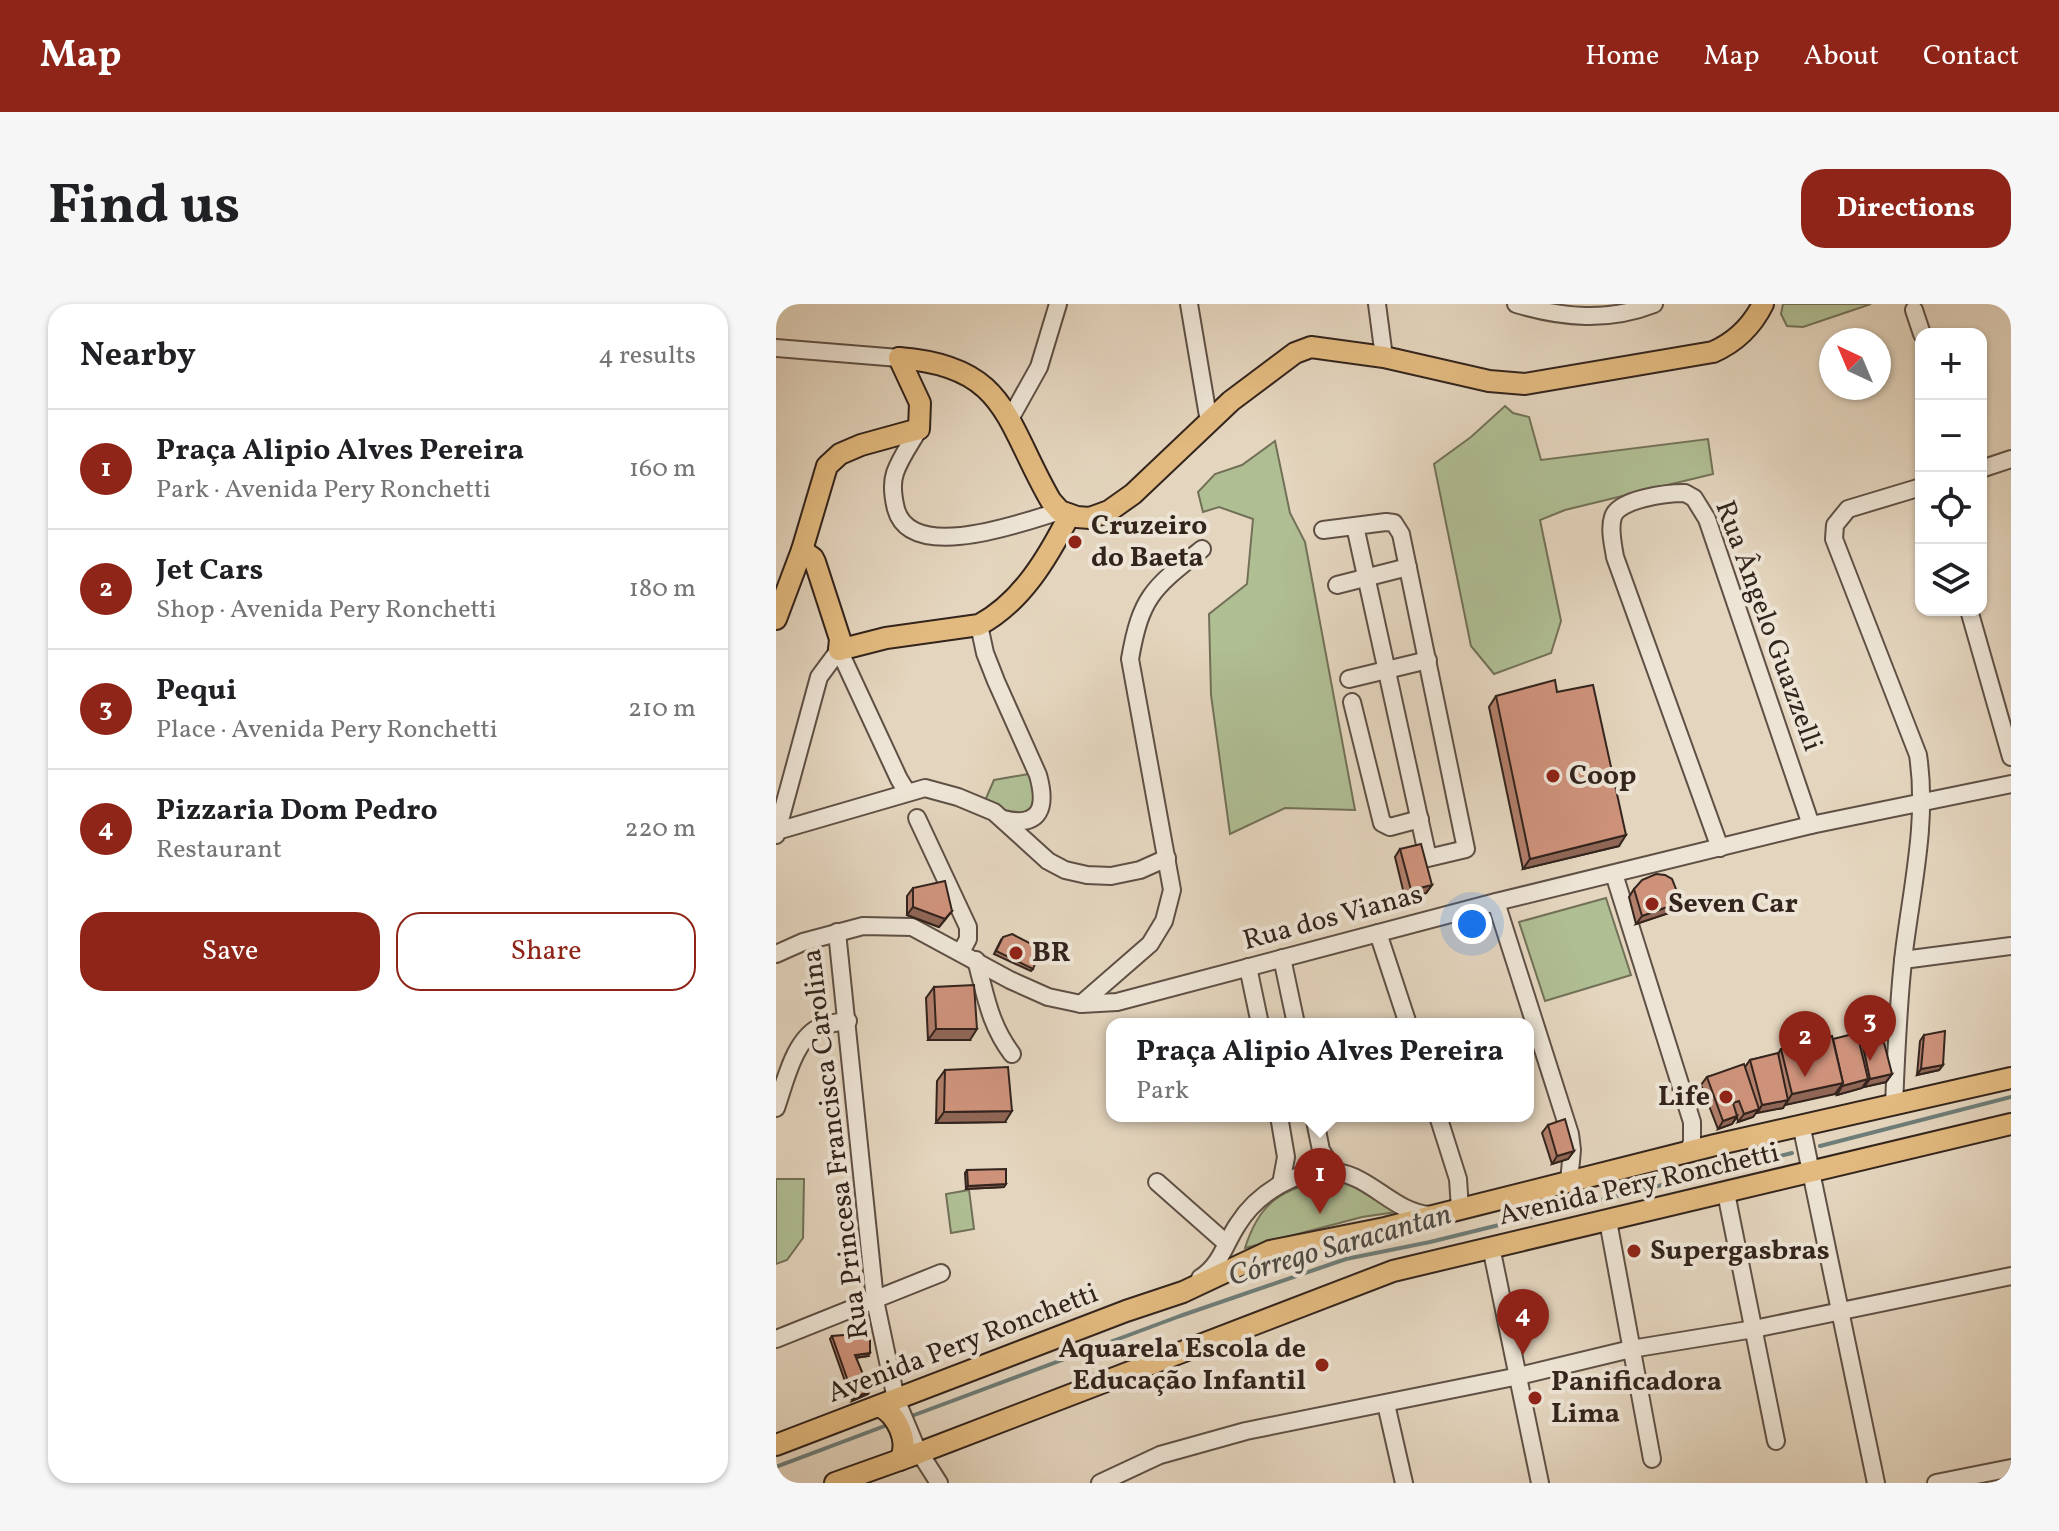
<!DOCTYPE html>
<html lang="en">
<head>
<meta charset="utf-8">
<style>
	:root { --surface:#fff; --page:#f6f6f6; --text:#202124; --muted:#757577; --line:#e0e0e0; --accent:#8f2418 }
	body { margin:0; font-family:Vollkorn,serif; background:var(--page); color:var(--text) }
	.controls { position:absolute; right:24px; top:24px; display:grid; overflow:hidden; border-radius:16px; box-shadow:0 2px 6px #0004 }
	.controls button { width:72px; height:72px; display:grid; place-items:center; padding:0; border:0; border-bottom:2px solid var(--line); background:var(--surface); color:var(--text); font:40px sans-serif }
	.compass { position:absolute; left:1043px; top:24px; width:72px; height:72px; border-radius:50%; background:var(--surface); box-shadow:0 2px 6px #0004; rotate:316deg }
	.you { position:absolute; left:696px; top:620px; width:28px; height:28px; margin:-20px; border:6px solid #fff; border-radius:50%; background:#1a73e8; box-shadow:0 0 0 12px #1a73e833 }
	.badge { display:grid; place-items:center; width:52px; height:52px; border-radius:50%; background:var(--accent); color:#fff; font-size:26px; font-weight:700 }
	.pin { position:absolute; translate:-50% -66px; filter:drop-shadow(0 2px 4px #0008) }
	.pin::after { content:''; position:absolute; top:42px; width:28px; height:24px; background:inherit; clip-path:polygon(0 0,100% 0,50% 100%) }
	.popup { position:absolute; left:330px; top:714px; width:428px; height:104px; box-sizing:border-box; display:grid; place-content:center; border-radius:16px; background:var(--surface); filter:drop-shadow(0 2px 6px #0005); font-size:26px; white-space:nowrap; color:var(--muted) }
	.popup b { font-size:30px; color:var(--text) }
	.popup::after { content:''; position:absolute; left:50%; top:100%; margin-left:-16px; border:16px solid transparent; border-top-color:var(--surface) }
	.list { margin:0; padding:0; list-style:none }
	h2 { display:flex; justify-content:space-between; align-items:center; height:104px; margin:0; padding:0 32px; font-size:34px }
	h2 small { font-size:26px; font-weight:400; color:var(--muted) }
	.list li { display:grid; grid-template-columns:52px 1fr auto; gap:24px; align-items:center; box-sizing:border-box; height:120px; padding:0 32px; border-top:2px solid var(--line) }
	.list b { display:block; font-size:30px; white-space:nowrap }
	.list p { margin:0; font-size:26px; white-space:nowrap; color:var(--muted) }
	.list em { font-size:26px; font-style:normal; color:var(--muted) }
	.actions { display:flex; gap:16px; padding:24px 32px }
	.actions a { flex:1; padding:18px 0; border:2px solid var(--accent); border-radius:24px; text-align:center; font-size:28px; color:var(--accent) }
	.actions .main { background:var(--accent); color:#fff }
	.icon { flex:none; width:44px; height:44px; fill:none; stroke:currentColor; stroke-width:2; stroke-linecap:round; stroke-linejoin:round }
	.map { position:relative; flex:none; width:1235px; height:1179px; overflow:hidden; border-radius:24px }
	header { display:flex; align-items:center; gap:48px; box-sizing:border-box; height:112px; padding:0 40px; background:var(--accent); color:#fff }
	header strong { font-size:38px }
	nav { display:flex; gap:44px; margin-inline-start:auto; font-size:28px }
	.intro { display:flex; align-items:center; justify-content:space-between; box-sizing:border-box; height:192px; padding:0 48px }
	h1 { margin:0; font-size:56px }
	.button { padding:20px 36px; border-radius:24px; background:var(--accent); color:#fff; font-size:28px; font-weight:700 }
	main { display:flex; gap:48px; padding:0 48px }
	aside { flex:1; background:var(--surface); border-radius:24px; box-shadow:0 2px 6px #0004 }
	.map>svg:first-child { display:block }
	.green { fill:#b0be94; stroke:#727158; stroke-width:2 }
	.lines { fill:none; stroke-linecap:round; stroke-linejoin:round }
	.stream { stroke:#6e7d78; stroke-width:4 }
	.minor-casing { stroke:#5f5045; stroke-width:20 }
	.major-casing { stroke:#33241d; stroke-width:24 }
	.minor { stroke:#ede4d5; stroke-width:16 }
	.major { stroke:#e2ba7f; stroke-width:20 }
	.wall { fill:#b17e6a; stroke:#33241d; stroke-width:2 }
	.shaded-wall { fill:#906656; stroke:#33241d; stroke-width:2 }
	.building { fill:#ce927b; stroke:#33241d; stroke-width:2 }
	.poi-dot { fill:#8f2418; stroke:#ede4d5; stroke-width:3 }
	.labels { text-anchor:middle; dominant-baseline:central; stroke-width:8; stroke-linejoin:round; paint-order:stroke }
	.poi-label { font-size:28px; font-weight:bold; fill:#33241d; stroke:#ede4d5; text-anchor:start }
	.street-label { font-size:28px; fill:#33241d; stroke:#ede4d5 }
	.water-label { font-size:30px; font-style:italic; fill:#4c4943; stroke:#ede4d5 }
</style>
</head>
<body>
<header>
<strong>Map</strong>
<nav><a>Home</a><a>Map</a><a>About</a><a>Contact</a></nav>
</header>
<div class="intro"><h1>Find us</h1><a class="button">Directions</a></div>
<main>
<aside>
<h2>Nearby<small>4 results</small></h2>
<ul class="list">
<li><span class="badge">1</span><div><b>Praça Alipio Alves Pereira</b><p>Park · Avenida Pery Ronchetti</p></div><em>160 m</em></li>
<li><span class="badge">2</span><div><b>Jet Cars</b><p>Shop · Avenida Pery Ronchetti</p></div><em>180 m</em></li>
<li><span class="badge">3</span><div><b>Pequi</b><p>Place · Avenida Pery Ronchetti</p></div><em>210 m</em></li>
<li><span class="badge">4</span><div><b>Pizzaria Dom Pedro</b><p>Restaurant</p></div><em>220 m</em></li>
</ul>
<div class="actions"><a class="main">Save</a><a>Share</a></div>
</aside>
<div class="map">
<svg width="1235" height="1179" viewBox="0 0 1235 1179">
	<rect width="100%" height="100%" fill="#e4d5be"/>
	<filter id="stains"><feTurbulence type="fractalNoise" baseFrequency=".0025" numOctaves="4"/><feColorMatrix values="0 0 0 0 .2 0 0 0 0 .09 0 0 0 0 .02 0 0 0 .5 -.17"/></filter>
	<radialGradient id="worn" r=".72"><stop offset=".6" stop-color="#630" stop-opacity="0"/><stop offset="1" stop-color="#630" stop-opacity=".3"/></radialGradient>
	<g class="green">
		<polygon points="1007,0 1095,0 1027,23 1011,22 1005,10"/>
		<polygon points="729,102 737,109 753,113 765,156 932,135 937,170 789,206 764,216 785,317 775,349 718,370 695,342 658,160 695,133"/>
		<polygon points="499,137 514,209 529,238 579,506 509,504 454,530 435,391 433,310 471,280 477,215 443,203 427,208 422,188 439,170 466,161"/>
		<polygon points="258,469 263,497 244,512 207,501 218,476"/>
		<polygon points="830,594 855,671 769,697 743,618"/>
		<polygon points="0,875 28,875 27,934 11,956 0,960"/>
		<path d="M553,875L592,884L620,908L586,913L469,944C484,896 507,885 553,875Z"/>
		<polygon points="193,886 198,925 175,929 170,890"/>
	</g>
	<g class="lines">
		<g class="stream">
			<polyline points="1044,842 1235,793"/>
			<polyline points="133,1113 404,1012 570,955 654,938 1016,849"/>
			<polyline points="0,1163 114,1120"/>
		</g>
		<g class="minor-casing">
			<g id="minor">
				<polyline points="413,0 433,118"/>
				<polyline points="601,0 608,53"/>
				<path d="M740,0C787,14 832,18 878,0"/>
				<polyline points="1138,6 1146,30"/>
				<polyline points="0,44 123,54"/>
				<polyline points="234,115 263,63 282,0"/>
				<path d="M143,125C135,139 124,154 119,169C115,181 117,193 120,205C135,260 248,218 284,207"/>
				<polyline points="1205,165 1235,155"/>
				<polyline points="547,226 610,218 618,219 625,230 690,545 652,554 579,222"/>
				<polyline points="561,281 632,263"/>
				<polyline points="1193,306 1235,453"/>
				<path d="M203,321L209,349L220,377L262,471C271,503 265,524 227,515"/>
				<polyline points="573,375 652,356"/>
				<polyline points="576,398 606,519 614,523 644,515"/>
				<polyline points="141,514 192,623 192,635 185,648"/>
				<polyline points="1,527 149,484 182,493 218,508 272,557 289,566 311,571 335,572 364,566 391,554"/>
				<polyline points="0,531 43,373 63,346 123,475 131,488"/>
				<path d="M944,544L839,253C837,240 833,225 837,213C842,195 891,189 909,189L918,194L931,215L1035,521"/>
				<polyline points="838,570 916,818 916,838 912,847"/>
				<polyline points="720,598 794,830 796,846 793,878"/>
				<polyline points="61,628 99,996 120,1095 140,1143 163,1179"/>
				<polyline points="602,629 632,720"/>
				<polyline points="0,650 27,638 87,622 136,623 234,676 272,693 305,700 341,698 720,598 1035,521 1235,480"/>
				<polyline points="506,654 520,720"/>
				<path d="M200,656C210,692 213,719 236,750"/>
				<polyline points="1127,656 1235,642"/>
				<polyline points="472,663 484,720"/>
				<path d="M305,700L374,640L388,617L396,586L354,355C365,292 377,284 426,245"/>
				<path d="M1118,802C1120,751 1122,698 1128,648C1136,583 1152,516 1142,451L1058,235L1059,221L1072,205L1145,183"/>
				<path d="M0,804C9,779 18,733 46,722C54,719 64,718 72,717"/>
				<polyline points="503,812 510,853 505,880"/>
				<polyline points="538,812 545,846 558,867"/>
				<polyline points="662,812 682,875 684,905"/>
				<polyline points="1025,820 1100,1179"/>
				<polyline points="381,878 450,939"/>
				<polyline points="950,889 1000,1137"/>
				<polyline points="832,917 876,1155"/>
				<polyline points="715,943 764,1179"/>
				<path d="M424,974C445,961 449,939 462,920C481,890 523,862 560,868C596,873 617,908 654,911"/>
				<polyline points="0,1035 165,969"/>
				<polyline points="610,1100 628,1179"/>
				<polyline points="324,1179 384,1151 470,1127 743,1072 855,1045 978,1025 1235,972"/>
				<polyline points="1160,1179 1235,1164"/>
			</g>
		</g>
		<g class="major-casing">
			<g id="major">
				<path d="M123,54C232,62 229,118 275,197L284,207L301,213L314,214L333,207L357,190L455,97L519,49L535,43L608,53L713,77L749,80L937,48C960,38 976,22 987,0"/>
				<polyline points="26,246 37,254 39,258 64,335 63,346"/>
				<polyline points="0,315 26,246 51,162 64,150 85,141 143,125 144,99 123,54"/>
				<path d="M63,346L110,334L203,321C246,298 272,253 293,212"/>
				<path d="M103,1102C121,1110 134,1138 124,1156"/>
				<polyline points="0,1141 350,1007 407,988 494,947 609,924 939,841 1235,774"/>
				<polyline points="59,1179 143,1149 617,967 1235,820"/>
			</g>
		</g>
		<use href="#minor" class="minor"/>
		<use href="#major" class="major"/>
	</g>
	<g class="wall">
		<polygon points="781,388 843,542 747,565 713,403 720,392"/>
		<polygon points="624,545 656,581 650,589 629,594 619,553"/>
		<polygon points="137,584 176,607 163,623 131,611 131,592"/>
		<polygon points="858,585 905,598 899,607 860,620 853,593"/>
		<polygon points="225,636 257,665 255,667 218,650"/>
		<polygon points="158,683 194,736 152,736 150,694"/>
		<polygon points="1084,728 1116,770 1110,778 1088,783 1088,781 1086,784 1061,791 1060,789 1008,801 1007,804 980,808 977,813 962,818 961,813 956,820 942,825 925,781 931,773 969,763 974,756 1002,750 1005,745 1082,731"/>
		<polygon points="1148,731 1167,761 1163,766 1141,771 1144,737"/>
		<polygon points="169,766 229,818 160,819 161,777"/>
		<polygon points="772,821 798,847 792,855 776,860 766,829"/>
		<polygon points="191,866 228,883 190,885 189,869"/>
		<polygon points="56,1032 92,1052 80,1054 92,1090 76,1097 54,1035"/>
	</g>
	<g class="shaded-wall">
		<polygon points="850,531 843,542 747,565 754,555"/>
		<polygon points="656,581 650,589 629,594 635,586"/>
		<polygon points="905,598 899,607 860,620 866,612"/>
		<polygon points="137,603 176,607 163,623 131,611"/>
		<polygon points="160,725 201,725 194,736 152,736"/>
		<polygon points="1167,761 1163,766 1141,771 1145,765"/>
		<polygon points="1116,770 1110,778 1088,783 1094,775"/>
		<polygon points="1092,775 1086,784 1061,791 1066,782"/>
		<polygon points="1067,779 1059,790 1009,801 1016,790"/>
		<polygon points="1012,796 1007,804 981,809 986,801"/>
		<polygon points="983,805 977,813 962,818 968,810"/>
		<polygon points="236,807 229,818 160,819 168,808"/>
		<polygon points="961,812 956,820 942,825 947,817"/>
		<polygon points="798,847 792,855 776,860 781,852"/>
		<polygon points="230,880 228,883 190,885 192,882"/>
		<polygon points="94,1049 92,1052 77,1054 79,1051"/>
		<polygon points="94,1087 92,1090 76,1097 78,1094"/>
	</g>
	<g class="building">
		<polygon points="779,376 781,388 817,381 850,531 754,555 720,392"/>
		<polygon points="645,540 656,581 635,586 624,545"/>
		<polygon points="880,570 889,571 896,575 905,598 866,612 858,585 866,576"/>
		<polygon points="169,577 176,607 169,615 137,603 137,584"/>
		<polygon points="236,630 265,645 257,665 220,647 227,633"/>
		<polygon points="198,681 201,725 160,725 158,683"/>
		<polygon points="1104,723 1116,770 1094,775 1084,728"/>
		<polygon points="1169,727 1167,761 1145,765 1148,731"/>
		<polygon points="1081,729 1092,775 1066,782 1066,780 1067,779 1057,735"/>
		<polygon points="1056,732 1067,779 1016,790 1005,745"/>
		<polygon points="1002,749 1012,796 986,801 974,756"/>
		<polygon points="968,760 983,805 968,810 963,797 957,799 961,812 947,817 931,773"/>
		<polygon points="232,763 236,807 168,808 169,766"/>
		<polygon points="789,815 798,847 781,852 772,821"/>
		<polygon points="230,865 230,880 192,882 191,866"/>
		<polygon points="94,1029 94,1049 79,1051 94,1087 78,1094 56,1032"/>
	</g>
	<g class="poi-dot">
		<circle cx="299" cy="238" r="8"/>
		<circle cx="777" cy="472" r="8"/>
		<circle cx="876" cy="600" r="8"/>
		<circle cx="240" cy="649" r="8"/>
		<circle cx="950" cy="793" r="8"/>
		<circle cx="858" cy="947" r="8"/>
		<circle cx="546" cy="1061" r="8"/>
		<circle cx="759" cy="1094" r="8"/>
	</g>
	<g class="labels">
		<g class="poi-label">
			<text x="315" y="222">Cruzeiro<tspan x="315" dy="32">do Baeta</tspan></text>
			<text x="793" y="472">Coop</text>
			<text x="892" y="600">Seven Car</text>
			<text x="256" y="649">BR</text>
			<text x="934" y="793" text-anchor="end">Life</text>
			<text x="874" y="947">Supergasbras</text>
			<text x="530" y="1045" text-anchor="end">Aquarela Escola de<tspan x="530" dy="32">Educação Infantil</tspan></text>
			<text x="775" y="1078">Panificadora<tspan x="775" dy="32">Lima</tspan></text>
		</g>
		<g class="street-label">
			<text transform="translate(992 322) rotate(70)">Rua Ângelo Guazzelli</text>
			<text transform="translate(557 614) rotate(-15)">Rua dos Vianas</text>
			<text transform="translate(60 840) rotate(-97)">Rua Princesa Francisca Carolina</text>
			<text transform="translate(863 881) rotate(-13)">Avenida Pery Ronchetti</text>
			<text transform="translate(187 1040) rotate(-21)">Avenida Pery Ronchetti</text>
		</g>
		<g class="water-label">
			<text transform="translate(564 942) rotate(-16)">Córrego Saracantan</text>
		</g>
	</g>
	<rect width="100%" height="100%" filter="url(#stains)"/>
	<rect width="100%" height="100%" fill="url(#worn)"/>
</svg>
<div class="controls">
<button>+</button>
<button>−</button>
<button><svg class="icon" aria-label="locate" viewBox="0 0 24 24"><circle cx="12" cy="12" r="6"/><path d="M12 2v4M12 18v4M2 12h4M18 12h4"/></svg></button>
<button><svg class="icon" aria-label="layers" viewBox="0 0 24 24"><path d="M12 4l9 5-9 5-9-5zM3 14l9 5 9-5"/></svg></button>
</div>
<svg class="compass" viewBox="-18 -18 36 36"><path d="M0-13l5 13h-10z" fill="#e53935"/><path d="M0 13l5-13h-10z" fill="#757577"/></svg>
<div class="you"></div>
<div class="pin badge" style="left:544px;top:910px">1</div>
<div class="popup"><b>Praça Alipio Alves Pereira</b>Park</div>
<div class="pin badge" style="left:1029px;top:773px">2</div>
<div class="pin badge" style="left:1094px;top:757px">3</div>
<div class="pin badge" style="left:747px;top:1051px">4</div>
</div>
</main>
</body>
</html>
